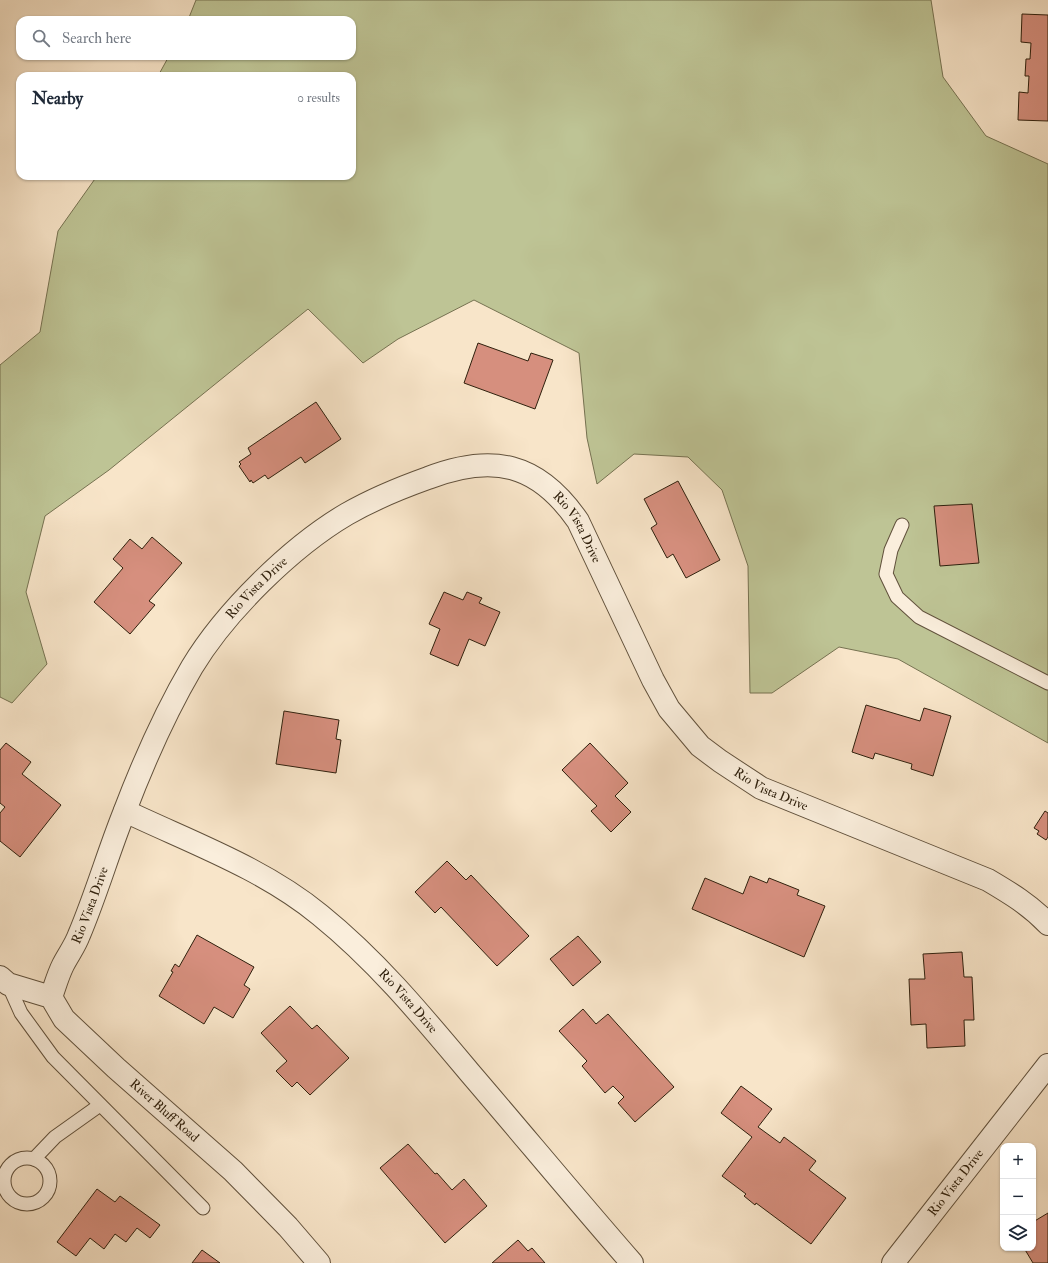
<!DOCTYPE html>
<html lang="en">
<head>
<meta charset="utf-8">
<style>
	:root { --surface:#fff; --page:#f2f2f3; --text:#1f2937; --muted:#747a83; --line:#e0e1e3 }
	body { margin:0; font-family:"IM FELL Double Pica",serif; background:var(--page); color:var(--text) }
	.controls { position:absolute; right:12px; bottom:12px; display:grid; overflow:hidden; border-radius:8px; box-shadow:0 1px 3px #0004 }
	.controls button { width:36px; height:36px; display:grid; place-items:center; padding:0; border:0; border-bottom:1px solid var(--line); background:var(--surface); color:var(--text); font:20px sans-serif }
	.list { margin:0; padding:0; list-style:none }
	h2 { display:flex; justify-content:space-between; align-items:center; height:52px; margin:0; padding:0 16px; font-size:17px }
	h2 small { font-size:13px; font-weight:400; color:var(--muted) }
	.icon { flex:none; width:22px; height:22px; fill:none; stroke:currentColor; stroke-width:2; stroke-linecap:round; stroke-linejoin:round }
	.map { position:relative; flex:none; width:1048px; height:1263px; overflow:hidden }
	.search { position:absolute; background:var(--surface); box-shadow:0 1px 3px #0004; left:16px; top:16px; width:340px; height:44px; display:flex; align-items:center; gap:10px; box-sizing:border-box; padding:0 14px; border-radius:12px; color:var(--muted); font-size:15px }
	.panel { position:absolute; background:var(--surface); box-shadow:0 1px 3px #0004; left:16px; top:72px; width:340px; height:108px; border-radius:12px }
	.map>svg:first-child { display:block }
	.green { fill:#bec495; stroke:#767251 }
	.building { fill:#d68f7e; stroke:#2f200d }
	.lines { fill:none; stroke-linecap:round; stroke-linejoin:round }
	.lane-casing { stroke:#61513c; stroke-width:15 }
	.street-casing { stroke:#61513c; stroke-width:24 }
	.lane { stroke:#faeedc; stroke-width:13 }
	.street { stroke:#faeedc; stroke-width:22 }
	.labels { text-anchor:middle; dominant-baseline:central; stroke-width:3; stroke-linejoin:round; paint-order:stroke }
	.street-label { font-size:13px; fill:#2f200d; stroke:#faeedc }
</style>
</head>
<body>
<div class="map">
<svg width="1048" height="1263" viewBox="0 0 1048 1263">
	<rect width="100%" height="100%" fill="#f8e5c9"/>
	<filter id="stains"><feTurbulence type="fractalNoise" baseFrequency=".005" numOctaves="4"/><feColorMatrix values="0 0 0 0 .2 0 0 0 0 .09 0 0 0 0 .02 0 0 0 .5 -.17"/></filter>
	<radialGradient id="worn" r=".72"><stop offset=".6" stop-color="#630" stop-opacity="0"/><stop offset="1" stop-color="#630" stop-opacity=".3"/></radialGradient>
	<polygon class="green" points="196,0 931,0 943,77 986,136 1048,164 1048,743 898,659 839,647 772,693 750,693 748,566 722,490 688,457 634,454 597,484 587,438 579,353 474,300 398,339 363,363 308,309 109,470 45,516 26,592 47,664 12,703 0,697 0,365 40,332 58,231 97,176 352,176 352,76 158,76 169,56 352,56 352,20 188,20"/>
	<g class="building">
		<polygon points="1022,14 1048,15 1048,121 1018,120 1019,92 1028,93 1029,76 1025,76 1026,59 1030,59 1031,43 1021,42"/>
		<polygon points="478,343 528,361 531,353 553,360 535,409 464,383"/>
		<polygon points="316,402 341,439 305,463 301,457 268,479 265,475 253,483 251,480 250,482 239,466 241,464 239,462 251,454 248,448"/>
		<polygon points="678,481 720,560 686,578 673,554 667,558 651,528 657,524 644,499"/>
		<polygon points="972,504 979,563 940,566 934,506"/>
		<polygon points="152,537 182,563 149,601 155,605 130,634 94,602 123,568 113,559 130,539 142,549"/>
		<polygon points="444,592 463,600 467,592 482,598 479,603 500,612 485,646 469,639 458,666 430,654 440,629 429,624"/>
		<polygon points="866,705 920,721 924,708 951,716 933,776 911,769 912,764 875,753 873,759 852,752"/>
		<polygon points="284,711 339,720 336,739 341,740 336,773 276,764"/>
		<polygon points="6,743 31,762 22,774 61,805 20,857 0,841 0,813 5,807 0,803 0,750"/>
		<polygon points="590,743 628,783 615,796 631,812 611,832 591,811 597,806 562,770"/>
		<polygon points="1045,811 1048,813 1048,837 1046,840 1037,834 1039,831 1034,828"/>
		<polygon points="447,861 466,880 471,875 529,936 497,966 441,907 435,913 415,892"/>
		<polygon points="750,876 767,883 769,878 799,890 797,895 825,906 804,957 692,909 705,878 743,894"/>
		<polygon points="197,935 254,967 244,985 250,989 233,1018 214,1007 204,1024 159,996 173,972 171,971 175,964 179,967"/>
		<polygon points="578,936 601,962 573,986 550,959"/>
		<polygon points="962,952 964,977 972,977 974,1020 964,1020 965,1046 927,1048 926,1024 911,1025 909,979 925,979 923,954"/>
		<polygon points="290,1006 312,1029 317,1025 349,1058 310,1095 297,1082 292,1087 276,1071 287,1061 261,1033"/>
		<polygon points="583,1009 596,1024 608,1014 674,1087 635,1122 618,1103 624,1097 613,1086 605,1093 582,1066 587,1061 559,1031"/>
		<polygon points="741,1086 772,1109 758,1127 780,1143 784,1137 816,1161 809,1170 846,1198 811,1244 756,1203 755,1205 744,1196 746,1194 722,1176 752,1137 721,1113"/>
		<polygon points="408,1144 435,1174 437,1173 452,1190 464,1179 487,1206 445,1243 380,1168"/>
		<polygon points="97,1189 115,1202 120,1196 160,1225 150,1238 137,1228 126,1242 115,1234 104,1249 90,1238 76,1256 57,1242"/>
		<polygon points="1048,1213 1048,1263 1033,1263 1024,1248 1033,1248 1033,1222"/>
		<polygon points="518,1240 528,1251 532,1248 545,1263 492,1263"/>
		<polygon points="202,1250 220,1263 192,1263"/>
	</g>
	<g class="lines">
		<g class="lane-casing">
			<g id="lane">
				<polyline points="902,525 891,550 886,574 897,597 919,617 1048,683"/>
				<polyline points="8,984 21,1013 53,1057 203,1208"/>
				<circle cx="27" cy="1181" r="23"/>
				<polyline points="34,1159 55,1137 100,1105"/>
			</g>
		</g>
		<g class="street-casing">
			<g id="street">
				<path id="s1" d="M125,811C190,842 263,868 320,915C377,961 423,1017 470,1073C524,1136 577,1200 632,1263"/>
				<path id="s2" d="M0,977L8,984L51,997L64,1019L116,1068L233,1171L288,1227L319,1263"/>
				<path id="s3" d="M51,997C55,986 58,975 63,965C68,955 75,946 79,935C96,895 108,853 124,813C143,763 165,713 192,667C225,612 291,547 347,514C373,499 400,488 428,478C493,453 538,463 578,521L653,680L669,709L700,746L720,761L761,788L988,880C1010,893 1030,905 1048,924"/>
				<path id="s4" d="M893,1263L1048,1065"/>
			</g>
		</g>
		<use href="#lane" class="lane"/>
		<use href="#street" class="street"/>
	</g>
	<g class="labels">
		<g class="street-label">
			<text stroke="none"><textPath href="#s3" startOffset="845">Rio Vista Drive</textPath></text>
			<text stroke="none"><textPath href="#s3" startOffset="462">Rio Vista Drive</textPath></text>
			<text stroke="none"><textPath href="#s3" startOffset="1181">Rio Vista Drive</textPath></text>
			<text stroke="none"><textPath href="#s3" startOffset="100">Rio Vista Drive</textPath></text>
			<text stroke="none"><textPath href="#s1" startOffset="345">Rio Vista Drive</textPath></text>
			<text stroke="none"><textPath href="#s2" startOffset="217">River Bluff Road</textPath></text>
			<text stroke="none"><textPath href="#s4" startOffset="102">Rio Vista Drive</textPath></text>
		</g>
	</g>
	<rect width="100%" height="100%" filter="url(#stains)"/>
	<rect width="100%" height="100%" fill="url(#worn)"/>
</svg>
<div class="controls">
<button>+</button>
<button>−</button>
<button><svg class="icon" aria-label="layers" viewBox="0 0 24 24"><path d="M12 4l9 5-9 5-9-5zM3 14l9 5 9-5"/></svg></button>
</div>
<div class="search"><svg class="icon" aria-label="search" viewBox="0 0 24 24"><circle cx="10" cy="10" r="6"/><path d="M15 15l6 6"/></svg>Search here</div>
<section class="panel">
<h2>Nearby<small>0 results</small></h2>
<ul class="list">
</ul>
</section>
</div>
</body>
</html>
